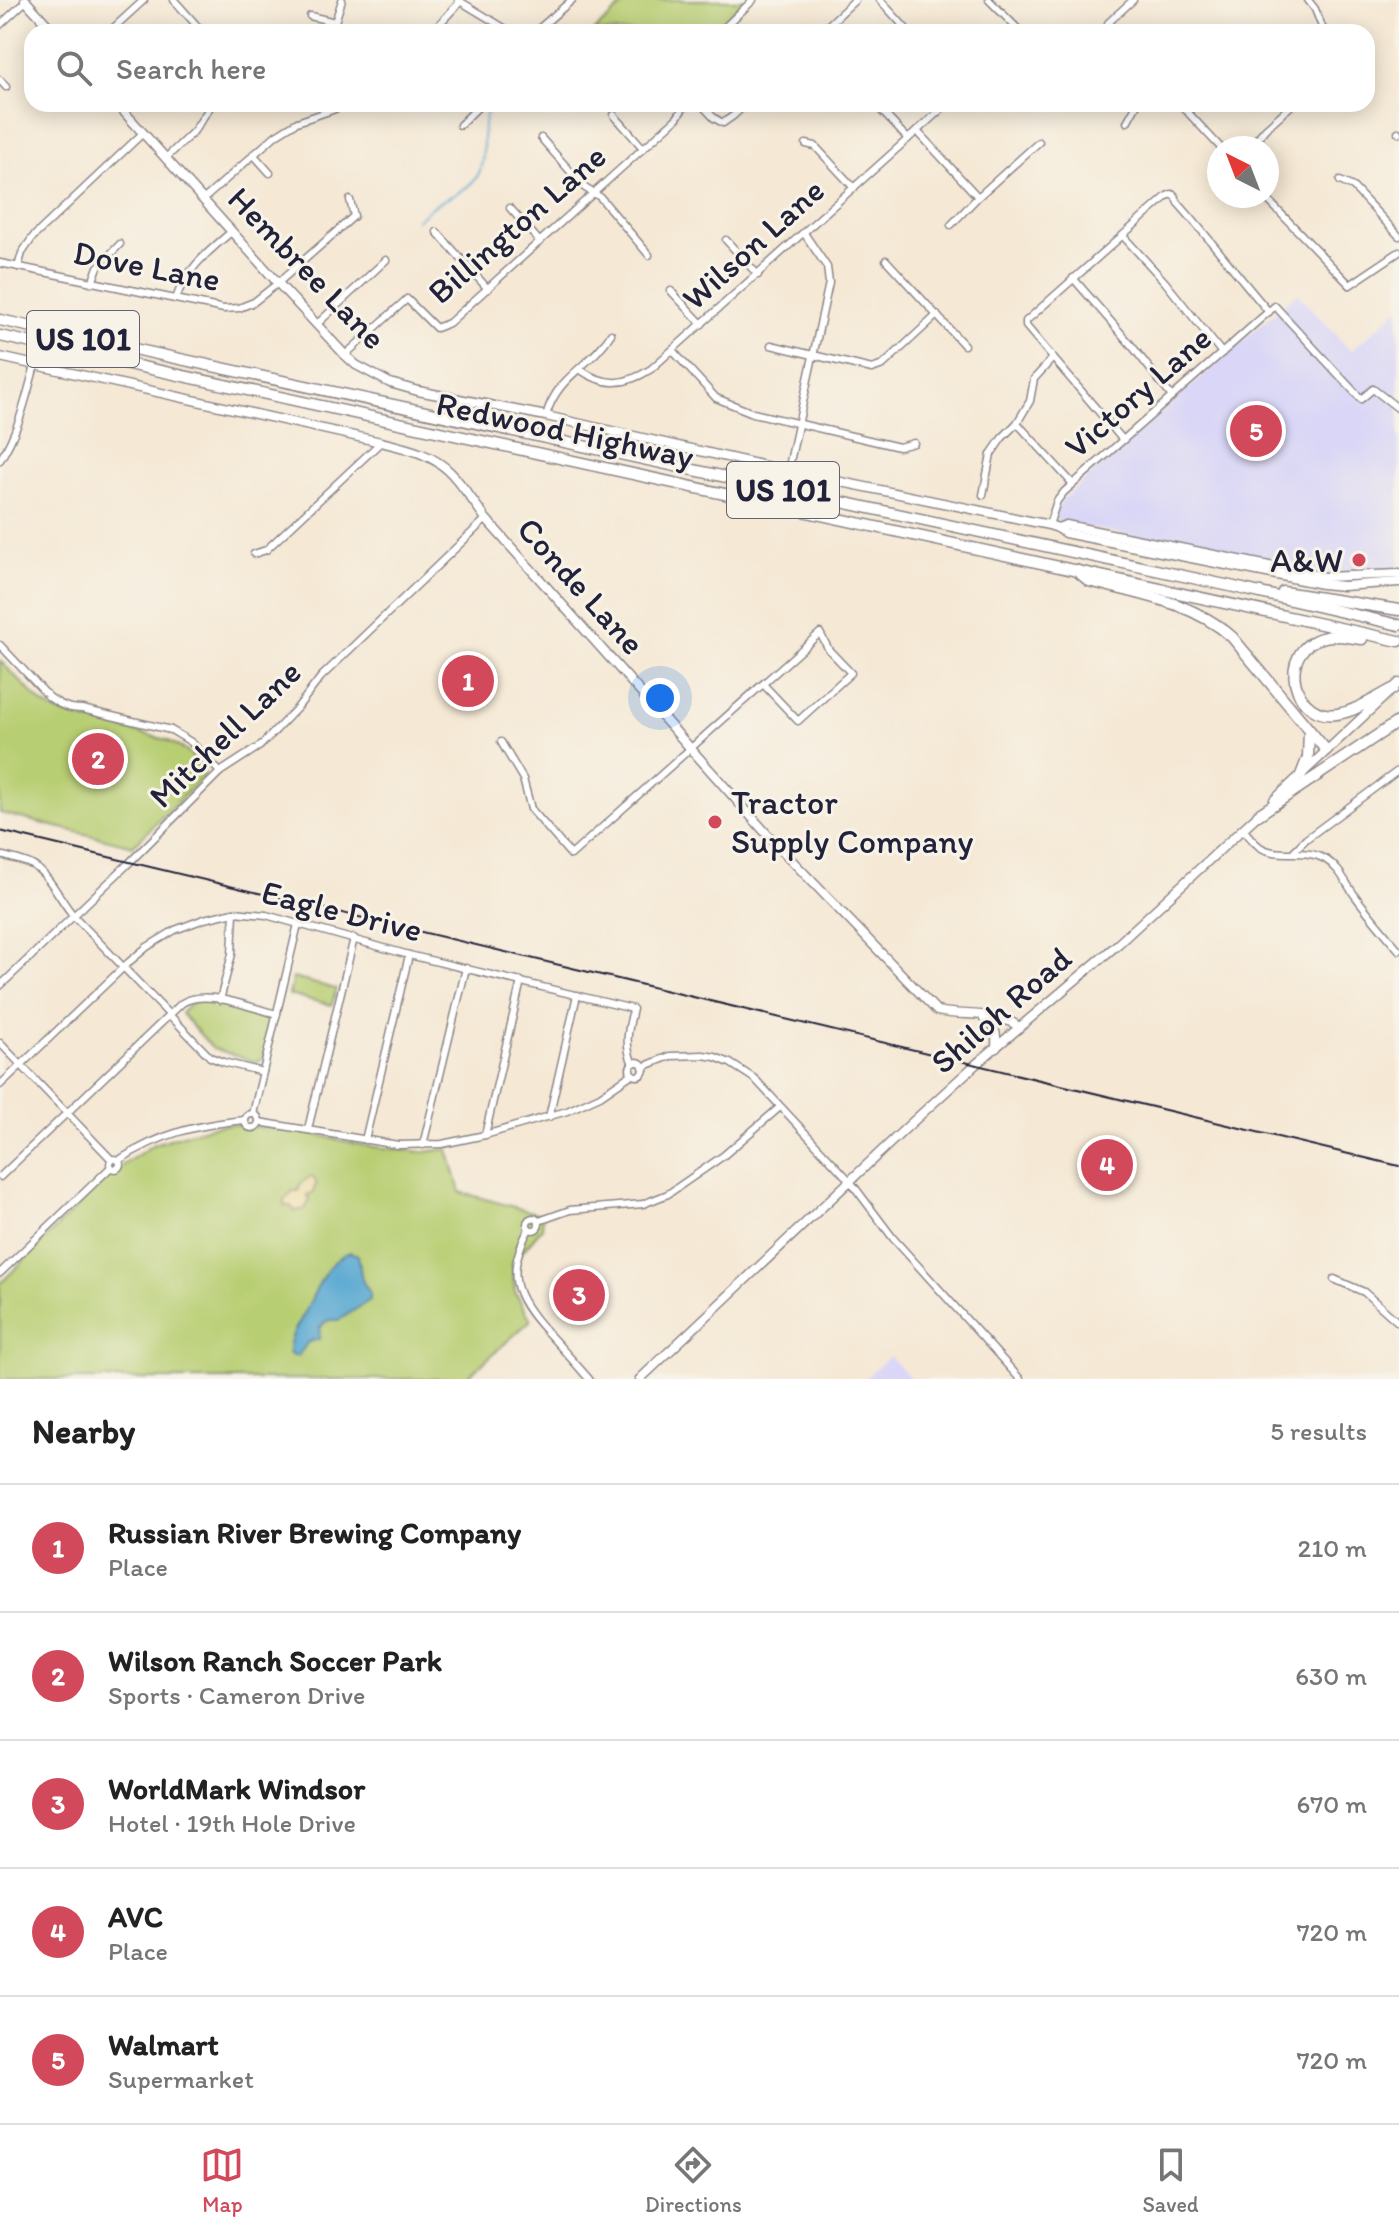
<!DOCTYPE html>
<html lang="en">
<head>
<meta charset="utf-8">
<style>
	:root { --surface:#fff; --page:#f2f2f2; --text:#222; --muted:#767676; --line:#e0e0e0; --accent:#d1495b }
	body { margin:0; font-family:Itim,sans-serif; background:var(--page); color:var(--text) }
	.compass { position:absolute; left:1207px; top:136px; width:72px; height:72px; border-radius:50%; background:var(--surface); box-shadow:0 4px 20px #0003; rotate:318deg }
	.you { position:absolute; left:660px; top:698px; width:28px; height:28px; margin:-20px; border:6px solid #fff; border-radius:50%; background:#1a73e8; box-shadow:0 0 0 12px #1a73e833 }
	.badge { display:grid; place-items:center; width:52px; height:52px; border-radius:50%; background:var(--accent); color:#fff; font-size:26px; font-weight:700 }
	.pin { position:absolute; translate:-50% -50%; border:4px solid #fff; box-shadow:0 2px 8px #0006 }
	.list { margin:0; padding:0; list-style:none }
	h2 { display:flex; justify-content:space-between; align-items:center; height:104px; margin:0; padding:0 32px; font-size:34px }
	h2 small { font-size:26px; font-weight:400; color:var(--muted) }
	.list li { display:grid; grid-template-columns:52px 1fr auto; gap:24px; align-items:center; box-sizing:border-box; height:128px; padding:0 32px; border-top:2px solid var(--line) }
	.list b { display:block; font-size:30px; white-space:nowrap }
	.list p { margin:0; font-size:26px; white-space:nowrap; color:var(--muted) }
	.list em { font-size:26px; font-style:normal; color:var(--muted) }
	.icon { flex:none; width:44px; height:44px; fill:none; stroke:currentColor; stroke-width:2; stroke-linecap:round; stroke-linejoin:round }
	.map { position:relative; flex:none; width:1399px; height:1379px; overflow:hidden }
	.search { position:absolute; background:var(--surface); box-shadow:0 4px 20px #0003; left:24px; right:24px; top:24px; height:88px; display:flex; align-items:center; gap:20px; box-sizing:border-box; padding:0 28px; border-radius:24px; color:var(--muted); font-size:30px }
	.sheet { height:744px; background:var(--surface) }
	nav { display:flex; justify-content:space-around; align-items:center; box-sizing:border-box; height:112px; border-top:2px solid var(--line); background:var(--surface); font-size:22px; color:var(--muted) }
	nav a { display:grid; justify-items:center; gap:4px }
	nav .on { color:var(--accent) }
	.map>svg:first-child { display:block }
	.built { fill:#d9d6f7 }
	.green { fill:#b8ce72; stroke:#6d7856; stroke-width:2 }
	.sand { fill:#eeda9e; stroke:#887e6c; stroke-width:2 }
	.water { fill:#56a7d1; stroke:#3c6486; stroke-width:2 }
	.lines { fill:none; stroke-linecap:round; stroke-linejoin:round }
	.stream { stroke:#56a7d1; stroke-width:2 }
	.street-casing { stroke:#8c8588; stroke-width:9 }
	.secondary-casing { stroke:#8c8588; stroke-width:11 }
	.highway-casing { stroke:#8c8588; stroke-width:13 }
	.street { stroke:#fff; stroke-width:6 }
	.secondary { stroke:#fff; stroke-width:8 }
	.highway { stroke:#fff; stroke-width:10 }
	.rail { stroke:#22223b; stroke-width:2 }
	.poi-dot { fill:#d1495b; stroke:#f7f3e8; stroke-width:3 }
	.labels { text-anchor:middle; dominant-baseline:central; stroke-width:6; stroke-linejoin:round; paint-order:stroke }
	.shield { fill:#f7f3e8; stroke:#62616f; stroke-width:2 }
	.shield-label { font-size:32px; font-weight:bold; fill:#22223b }
	.street-label { font-size:34px; fill:#22223b; stroke:#f7f3e8 }
	.poi-label { font-size:34px; fill:#22223b; stroke:#f7f3e8; text-anchor:end }
</style>
</head>
<body>
<div class="map">
<svg width="1399" height="1379" viewBox="0 0 1399 1379">
	<rect width="100%" height="100%" fill="#f7f3e8"/>
	<filter id="ink" filterUnits="userSpaceOnUse"><feTurbulence type="fractalNoise" baseFrequency=".0125" numOctaves="2"/><feDisplacementMap in="SourceGraphic" scale="16" xChannelSelector="R" yChannelSelector="G"/><feConvolveMatrix kernelMatrix="1 2 1 2 8 2 1 2 1" color-interpolation-filters="sRGB"/></filter>
	<filter id="wash" filterUnits="userSpaceOnUse"><feTurbulence type="fractalNoise" baseFrequency=".006" numOctaves="4" result="noise"/><feDisplacementMap in="SourceGraphic" scale="32" xChannelSelector="R" yChannelSelector="G"/><feGaussianBlur stdDeviation="1.8" result="paint"/><feColorMatrix in="noise" values="0 0 0 0 0 0 0 0 0 0 0 0 0 0 0 0 0 1.4 0 .05"/><feComposite in="paint" operator="in"/></filter>
	<g filter="url(#wash)">
		<rect width="100%" height="100%" fill="#f5e8d4"/>
		<g class="built">
			<polygon points="1297,293 1351,351 1399,308 1399,570 1318,574 1235,554 1058,522 1054,515 1062,500"/>
			<polygon points="890,1356 911,1379 864,1379"/>
		</g>
		<g class="green">
			<polygon points="629,0 745,0 712,32 593,32"/>
			<polygon points="0,661 43,704 57,712 167,740 187,751 204,768 204,776 133,846 0,813"/>
			<polygon points="293,978 336,989 332,1005 289,995"/>
			<polygon points="207,1001 266,1014 271,1022 263,1058 256,1062 212,1048 181,1013 190,1004"/>
			<polygon points="231,1124 304,1132 366,1146 423,1152 448,1149 460,1192 543,1215 542,1228 512,1264 515,1292 531,1320 465,1379 0,1379 0,1284 110,1174 154,1144 209,1127"/>
		</g>
		<polygon class="sand" points="310,1177 314,1178 317,1185 314,1187 314,1192 307,1195 310,1200 305,1209 295,1211 290,1206 284,1206 284,1200 293,1191 298,1191 301,1183"/>
		<path class="water" d="M350,1252L358,1255C360,1263 360,1274 363,1282C367,1290 371,1290 370,1300L339,1320H330L325,1322L320,1328L319,1339L308,1342L298,1356H293L289,1353C288,1338 298,1325 305,1312C316,1291 326,1260 350,1252Z"/>
		<g class="lines">
			<path class="stream" d="M417,220C422,216 427,211 432,207C446,197 470,191 479,173C488,152 477,127 491,104"/>
		</g>
	</g>
	<g filter="url(#ink)">
		<g class="lines">
			<g class="street-casing">
				<g id="street">
					<polyline points="174,0 199,28"/>
					<polyline points="458,0 511,32"/>
					<polyline points="880,0 909,32"/>
					<polyline points="989,0 1021,32"/>
					<polyline points="1308,0 1315,9 1324,32"/>
					<polyline points="310,16 335,22"/>
					<polyline points="0,25 27,0"/>
					<polyline points="109,32 144,0"/>
					<polyline points="334,32 335,22 342,0"/>
					<polyline points="432,32 460,2"/>
					<polyline points="535,32 572,0"/>
					<polyline points="720,32 753,0"/>
					<polyline points="821,32 855,0"/>
					<polyline points="1116,32 1108,23 1133,0"/>
					<polyline points="0,80 6,87"/>
					<polyline points="701,104 714,118 723,123 733,116 746,104"/>
					<polyline points="875,104 908,139"/>
					<polyline points="1180,104 1221,148"/>
					<polyline points="614,115 643,148"/>
					<polyline points="1127,122 1137,104"/>
					<polyline points="460,125 481,104"/>
					<polyline points="917,131 978,197"/>
					<polyline points="1398,132 1399,133"/>
					<polyline points="541,138 585,188 600,197 649,255"/>
					<polyline points="806,144 815,146 854,188"/>
					<polyline points="1249,148 1266,128 1293,104"/>
					<polyline points="253,154 270,173"/>
					<polyline points="167,157 194,131 212,104"/>
					<polyline points="1340,181 1353,187 1399,236"/>
					<polyline points="1264,196 1350,285 1399,252"/>
					<polyline points="204,199 276,135 297,122 350,104"/>
					<polyline points="510,208 540,242"/>
					<polyline points="951,225 978,197 1039,142"/>
					<polyline points="437,232 488,289"/>
					<polyline points="1123,236 1165,282 1222,353"/>
					<polyline points="726,240 758,275"/>
					<polyline points="886,260 964,345"/>
					<polyline points="0,263 224,309 239,308 254,302 278,283 354,216 350,200"/>
					<polyline points="18,267 22,253 33,237 143,133"/>
					<polyline points="1073,278 1132,346 1172,397"/>
					<polyline points="92,283 98,267 120,244"/>
					<polyline points="671,291 702,324"/>
					<path d="M176,299C185,270 209,251 231,232"/>
					<polyline points="316,325 386,260"/>
					<polyline points="771,345 872,369 883,365 937,315"/>
					<polyline points="673,351 716,398 753,413 899,447 914,443"/>
					<polyline points="345,355 407,299 436,328 449,323 677,118 686,104"/>
					<polyline points="1053,358 1123,440"/>
					<path d="M579,369C605,387 625,386 651,369L947,104"/>
					<path d="M546,416C557,375 591,367 611,334"/>
					<polyline points="1017,423 1073,484"/>
					<path d="M0,460C19,431 26,398 35,365"/>
					<polyline points="788,471 829,283 827,267 804,233"/>
					<path d="M983,495L991,454L1002,438L1017,423L1030,401L1034,379L1053,358L1026,326V321L1167,196L1172,194L1175,196L1178,203C1210,239 1238,276 1269,312"/>
					<polyline points="1049,525 1057,501 1064,492 1275,306 1361,399 1373,389 1399,409"/>
					<polyline points="254,554 266,550 381,442"/>
					<path d="M0,645L49,697C60,705 68,709 82,709L171,730L191,742L220,772"/>
					<polyline points="501,742 523,779 531,809 571,855 820,633 829,650 851,673 798,721 763,684"/>
					<path d="M1243,829C1248,835 1253,842 1260,847C1278,859 1304,847 1325,859C1340,868 1346,884 1356,897C1370,916 1385,933 1399,950"/>
					<polyline points="1294,851 1306,839 1399,770"/>
					<path d="M0,855C10,858 23,860 32,865C50,875 60,900 73,915L210,1057L223,1062L263,1072"/>
					<polyline points="0,986 130,862 220,772 260,746 276,730 297,708 321,677 486,519"/>
					<polyline points="220,1000 232,954 234,912"/>
					<polyline points="0,1043 112,1160"/>
					<circle cx="637" cy="1069" r="7"/>
					<polyline points="643,1067 670,1056 703,1055 715,1057 730,1063 755,1079 850,1181 893,1238 1020,1379"/>
					<path d="M0,1085L129,962L147,947L175,930L204,919L234,912L266,915L409,955L633,1009C628,1030 624,1044 633,1064"/>
					<circle cx="252" cy="1121" r="7"/>
					<polyline points="253,1114 298,924"/>
					<polyline points="549,1117 577,995"/>
					<polyline points="259,1122 398,1145 442,1144 485,1135 567,1111 600,1096 632,1074"/>
					<polyline points="308,1129 354,938"/>
					<polyline points="485,1135 521,981"/>
					<polyline points="365,1140 409,955"/>
					<polyline points="423,1145 466,968"/>
					<circle cx="115" cy="1164" r="5"/>
					<path d="M119,1160C161,1133 196,1125 245,1120"/>
					<path d="M0,1177L182,1003C207,988 249,1008 277,1014"/>
					<circle cx="533" cy="1224" r="6"/>
					<polyline points="539,1221 570,1210 643,1204 668,1194 723,1156 780,1107"/>
					<path d="M529,1229C505,1273 514,1296 546,1331C561,1347 575,1363 589,1379"/>
					<polyline points="0,1273 111,1167"/>
					<polyline points="1334,1279 1364,1292 1399,1323"/>
				</g>
			</g>
			<g class="secondary-casing">
				<g id="secondary">
					<polyline points="25,0 54,32"/>
					<polyline points="117,104 278,283 345,355 356,365 390,383 418,391 546,416 788,471 1049,525 1058,528 1065,533 1322,584 1343,586 1399,582"/>
					<path d="M0,357L381,442C406,448 433,454 451,473C464,487 475,504 486,519L774,842L937,1011C963,1017 998,1010 1019,1027"/>
					<polyline points="1058,528 1066,525 1324,577 1399,574"/>
					<polyline points="1274,800 1399,683"/>
					<path d="M984,1019C996,1025 997,1035 996,1048"/>
					<polyline points="640,1379 906,1128 975,1065 1118,944 1261,812"/>
				</g>
			</g>
			<g class="highway-casing">
				<g id="highway">
					<polyline points="0,320 1230,586 1399,625"/>
					<polyline points="0,336 1399,641"/>
					<path d="M1076,570L1089,581C1139,594 1193,602 1232,637L1326,750"/>
					<polyline points="1283,592 1399,610"/>
					<path d="M1362,639C1350,638 1337,634 1325,637C1273,649 1293,726 1342,713C1360,709 1377,697 1393,689"/>
					<polyline points="1301,775 1308,757 1309,730"/>
					<polyline points="1258,815 1399,721"/>
				</g>
			</g>
			<use href="#street" class="street"/>
			<use href="#secondary" class="secondary"/>
			<use href="#highway" class="highway"/>
			<polyline class="rail" points="0,831 1399,1166"/>
		</g>
	</g>
	<g class="poi-dot">
		<circle cx="1359" cy="560" r="8"/>
		<circle cx="715" cy="822" r="8"/>
	</g>
	<g class="labels">
		<g class="shield">
			<rect x="27" y="311" width="112" height="56" rx="6"/>
			<rect x="727" y="462" width="112" height="56" rx="6"/>
		</g>
		<g class="shield-label">
			<text x="83" y="339">US 101</text>
			<text x="783" y="490">US 101</text>
		</g>
		<g class="street-label">
			<text transform="translate(517 224) rotate(-41)">Billington Lane</text>
			<text transform="translate(753 244) rotate(-42)">Wilson Lane</text>
			<text transform="translate(147 266) rotate(11)">Dove Lane</text>
			<text transform="translate(307 268) rotate(46)">Hembree Lane</text>
			<text transform="translate(1138 392) rotate(-41)">Victory Lane</text>
			<text transform="translate(565 430) rotate(12)">Redwood Highway</text>
			<text transform="translate(581 586) rotate(48)">Conde Lane</text>
			<text transform="translate(225 734) rotate(-44)">Mitchell Lane</text>
			<text transform="translate(342 911) rotate(14)">Eagle Drive</text>
			<text transform="translate(1001 1010) rotate(-41)">Shiloh Road</text>
		</g>
		<g class="poi-label">
			<text x="1343" y="560">A&amp;W</text>
			<text x="731" y="802" text-anchor="start">Tractor<tspan x="731" dy="39">Supply Company</tspan></text>
		</g>
	</g>
</svg>
<svg class="compass" viewBox="-18 -18 36 36"><path d="M0-13l5 13h-10z" fill="#e53935"/><path d="M0 13l5-13h-10z" fill="#767676"/></svg>
<div class="you"></div>
<div class="pin badge" style="left:468px;top:681px">1</div>
<div class="pin badge" style="left:98px;top:759px">2</div>
<div class="pin badge" style="left:579px;top:1295px">3</div>
<div class="pin badge" style="left:1107px;top:1165px">4</div>
<div class="pin badge" style="left:1256px;top:431px">5</div>
<div class="search"><svg class="icon" aria-label="search" viewBox="0 0 24 24"><circle cx="10" cy="10" r="6"/><path d="M15 15l6 6"/></svg>Search here</div>
</div>
<section class="sheet">
<h2>Nearby<small>5 results</small></h2>
<ul class="list">
<li><span class="badge">1</span><div><b>Russian River Brewing Company</b><p>Place</p></div><em>210 m</em></li>
<li><span class="badge">2</span><div><b>Wilson Ranch Soccer Park</b><p>Sports · Cameron Drive</p></div><em>630 m</em></li>
<li><span class="badge">3</span><div><b>WorldMark Windsor</b><p>Hotel · 19th Hole Drive</p></div><em>670 m</em></li>
<li><span class="badge">4</span><div><b>AVC</b><p>Place</p></div><em>720 m</em></li>
<li><span class="badge">5</span><div><b>Walmart</b><p>Supermarket</p></div><em>720 m</em></li>
</ul>
</section>
<nav>
<a class="on"><svg class="icon" aria-label="map" viewBox="0 0 24 24"><path d="M3 6l6-2 6 2 6-2v14l-6 2-6-2-6 2zM9 4v14M15 6v14"/></svg>Map</a>
<a><svg class="icon" aria-label="directions" viewBox="0 0 24 24"><path d="M12 3l9 9-9 9-9-9zM9 14v-3h6M13 9l2 2-2 2"/></svg>Directions</a>
<a><svg class="icon" aria-label="saved" viewBox="0 0 24 24"><path d="M7 4h10v16l-5-4-5 4z"/></svg>Saved</a>
</nav>
</body>
</html>
